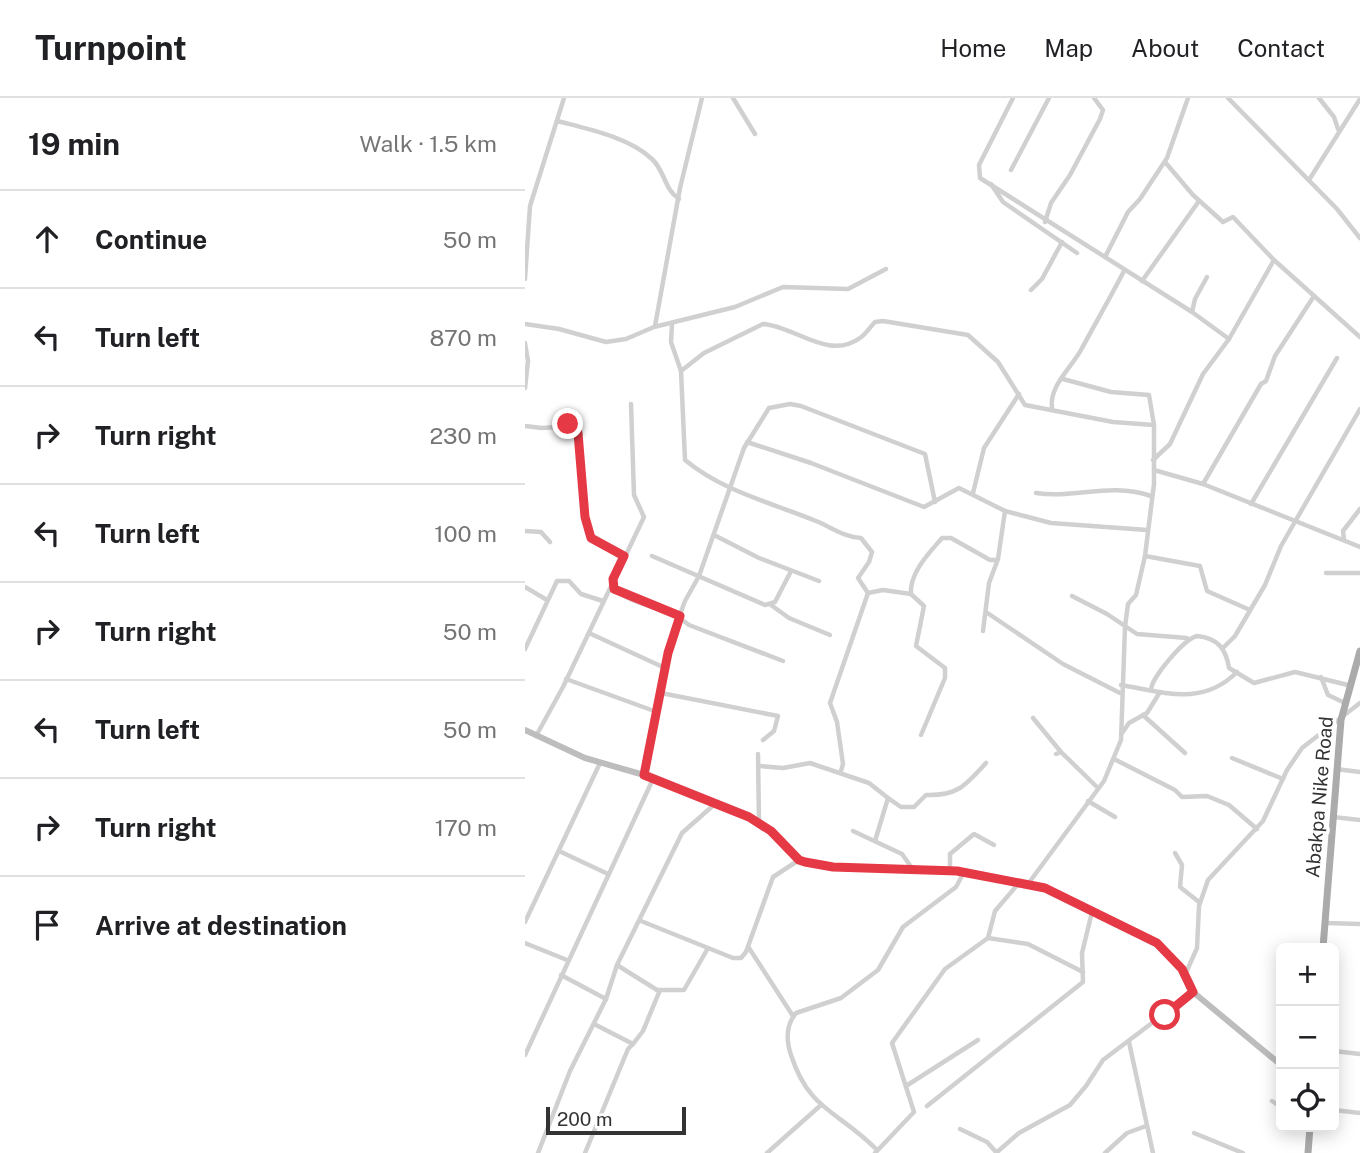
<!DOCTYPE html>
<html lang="en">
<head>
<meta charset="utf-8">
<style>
	:root { --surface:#fff; --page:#f6f6f6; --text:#202124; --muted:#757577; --line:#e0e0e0 }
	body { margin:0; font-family:"Public Sans",sans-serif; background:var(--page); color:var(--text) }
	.controls { position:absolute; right:21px; bottom:21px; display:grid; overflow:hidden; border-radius:10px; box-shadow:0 4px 18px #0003 }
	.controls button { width:63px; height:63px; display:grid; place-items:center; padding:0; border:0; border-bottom:2px solid var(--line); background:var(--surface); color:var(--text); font:35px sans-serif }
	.scale { position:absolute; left:21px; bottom:18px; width:140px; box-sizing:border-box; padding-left:7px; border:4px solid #333; border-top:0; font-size:19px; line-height:24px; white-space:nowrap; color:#333; -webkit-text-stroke:5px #fff; paint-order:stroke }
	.stop { position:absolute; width:21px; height:21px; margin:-16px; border:5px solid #e63946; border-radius:50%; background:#fff }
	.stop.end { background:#e63946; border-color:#fff; box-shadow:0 2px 7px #0008 }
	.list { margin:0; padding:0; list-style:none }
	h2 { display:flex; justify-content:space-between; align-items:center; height:91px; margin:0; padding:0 28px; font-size:30px }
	h2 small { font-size:23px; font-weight:400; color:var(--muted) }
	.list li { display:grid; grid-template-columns:46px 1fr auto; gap:21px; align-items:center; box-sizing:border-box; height:98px; padding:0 28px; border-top:2px solid var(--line) }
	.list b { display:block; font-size:26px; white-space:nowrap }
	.list em { font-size:23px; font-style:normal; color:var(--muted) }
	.icon { flex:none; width:38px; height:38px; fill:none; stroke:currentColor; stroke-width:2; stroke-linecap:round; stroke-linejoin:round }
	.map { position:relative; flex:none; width:835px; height:1055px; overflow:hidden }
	header { display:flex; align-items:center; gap:42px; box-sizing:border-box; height:98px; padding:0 35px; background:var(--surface); border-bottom:2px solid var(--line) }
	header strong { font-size:33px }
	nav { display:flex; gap:38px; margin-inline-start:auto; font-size:24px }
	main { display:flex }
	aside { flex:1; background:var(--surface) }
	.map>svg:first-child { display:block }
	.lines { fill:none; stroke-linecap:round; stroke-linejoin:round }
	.street { stroke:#d0d0d0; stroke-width:4.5 }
	.secondary { stroke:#bdbdbd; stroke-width:6 }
	.primary { stroke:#ababab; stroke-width:7 }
	.route { stroke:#e63946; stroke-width:9 }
	.labels { text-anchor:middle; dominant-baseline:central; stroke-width:7; stroke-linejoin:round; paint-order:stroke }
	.street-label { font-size:19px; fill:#333; stroke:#fff }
</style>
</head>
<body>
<header>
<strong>Turnpoint</strong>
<nav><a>Home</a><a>Map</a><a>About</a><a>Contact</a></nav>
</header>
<main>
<aside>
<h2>19 min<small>Walk · 1.5 km</small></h2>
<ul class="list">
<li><svg class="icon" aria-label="ahead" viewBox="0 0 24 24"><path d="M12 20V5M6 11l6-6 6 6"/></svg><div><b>Continue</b></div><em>50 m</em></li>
<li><svg class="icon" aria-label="left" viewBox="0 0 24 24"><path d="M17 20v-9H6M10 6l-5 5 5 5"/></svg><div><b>Turn left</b></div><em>870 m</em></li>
<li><svg class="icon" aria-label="right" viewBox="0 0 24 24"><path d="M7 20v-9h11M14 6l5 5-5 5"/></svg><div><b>Turn right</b></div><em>230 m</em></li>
<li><svg class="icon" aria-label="left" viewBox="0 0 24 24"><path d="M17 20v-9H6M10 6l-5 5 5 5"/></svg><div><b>Turn left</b></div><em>100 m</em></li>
<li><svg class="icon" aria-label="right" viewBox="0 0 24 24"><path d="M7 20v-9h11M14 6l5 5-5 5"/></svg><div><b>Turn right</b></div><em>50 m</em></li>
<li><svg class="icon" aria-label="left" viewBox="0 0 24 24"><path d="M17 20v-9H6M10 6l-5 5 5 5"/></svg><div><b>Turn left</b></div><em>50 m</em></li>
<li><svg class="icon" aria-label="right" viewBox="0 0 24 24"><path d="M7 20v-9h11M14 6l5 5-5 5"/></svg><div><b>Turn right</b></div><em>170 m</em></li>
<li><svg class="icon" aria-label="arrive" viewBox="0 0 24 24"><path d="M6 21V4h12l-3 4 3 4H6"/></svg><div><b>Arrive at destination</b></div></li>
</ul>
</aside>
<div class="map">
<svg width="835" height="1055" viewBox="0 0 835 1055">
	<rect width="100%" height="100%" fill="#fff"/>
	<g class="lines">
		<g class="street">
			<polyline points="208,0 230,36"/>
			<polyline points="488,0 454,67 455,80 667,214 704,241"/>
			<polyline points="703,0 812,111 835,140"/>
			<polyline points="794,0 809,19 813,31"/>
			<path d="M32,23C63,31 103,39 127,61C140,73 139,91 154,101"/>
			<polyline points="640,64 668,97 698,124 708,119 749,162 835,239"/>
			<polyline points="486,72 524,0"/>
			<polyline points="784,82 835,1"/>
			<polyline points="466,86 478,104 552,155"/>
			<polyline points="520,124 526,105 545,77 575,21 578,12 569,0"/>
			<polyline points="580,159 603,114 615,101 642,60 663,0"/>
			<polyline points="0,181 5,108 39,0"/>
			<polyline points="617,183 674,103"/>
			<polyline points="506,192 517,181 537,144"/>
			<polyline points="667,214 670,201 682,179"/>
			<polyline points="0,226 34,231 81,244 101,241 129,229 210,209 258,189 323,191 361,171"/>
			<path d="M147,226L146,244L156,273L160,362C199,394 245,404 291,423C306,429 319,439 336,440L347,454L344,464L333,480L343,495L305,605L312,624L318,666L316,673"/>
			<polyline points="130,228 155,90 177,0"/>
			<polyline points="0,245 3,263 0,290"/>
			<path d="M156,273L179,255L238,226C270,228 303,263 335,240C341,236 345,229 350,224L358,223L443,237L473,264L500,307L588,324L629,327"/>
			<path d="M527,310C524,288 546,270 556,252C570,226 585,200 599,173"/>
			<polyline points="0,328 17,330 48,328 53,335 60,419 66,440 99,458"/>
			<polyline points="222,344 286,365 399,409 434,390 480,413 526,425 622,432"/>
			<polyline points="628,362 645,346 678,276 704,241 749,162"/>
			<polyline points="629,372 678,386 835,449"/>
			<polyline points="678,386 736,286 741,283 750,258 789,198"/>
			<polyline points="448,395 459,350 494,296"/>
			<path d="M511,395C550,401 584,384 626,398"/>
			<polyline points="726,406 812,260"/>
			<polyline points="0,433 16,434 25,444"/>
			<polyline points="189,437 234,460 294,483"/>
			<polyline points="819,442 818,433 835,411"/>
			<polyline points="127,458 240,507 250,504 265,475"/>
			<polyline points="620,458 675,468 682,493 725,512"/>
			<polyline points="801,475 835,475"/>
			<polyline points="0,489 22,502"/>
			<path d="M88,489C101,506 143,509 164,527L258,563"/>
			<polyline points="343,495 358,492 386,496"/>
			<polyline points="547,498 582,516 612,536 662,540"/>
			<polyline points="246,507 264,520 305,537"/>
			<polyline points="461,514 538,566 595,595"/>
			<polyline points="458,533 464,485 473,461 480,413"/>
			<polyline points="64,535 140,570"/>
			<polyline points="698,550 710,538 740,487 756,448 835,311"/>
			<polyline points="0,551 32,483 44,483 56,496 78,503"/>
			<polyline points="796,579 803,597 820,605"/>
			<polyline points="41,581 132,614"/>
			<path d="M596,587C638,594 677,609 712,574"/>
			<path d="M626,592C626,580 659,541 672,538C693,540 701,551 704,570L729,585L770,574L823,587"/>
			<polyline points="136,595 253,618 249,633 238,642"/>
			<polyline points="618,617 660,655"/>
			<polyline points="508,620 536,654"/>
			<polyline points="597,635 604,625 622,615 635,594"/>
			<path d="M396,637L420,580V570L391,548L399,508L386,496C384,475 405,454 417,440H426L465,462H472"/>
			<polyline points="11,638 38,589 119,419 109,397 106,306"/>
			<polyline points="233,656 234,725"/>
			<polyline points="531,656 536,654 573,690"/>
			<polyline points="707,660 758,681"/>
			<polyline points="589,661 650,692 657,699 682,698 704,707 732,731"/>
			<polyline points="235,668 258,670 285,665 344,685 363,700 350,743"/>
			<polyline points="811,671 835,674"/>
			<polyline points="119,677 146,541 160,503 174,478 219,350 244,310 265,306 276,308 400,356 410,404"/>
			<path d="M363,700L376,709H389L401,697C433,698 441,687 461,665"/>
			<polyline points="563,703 590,719"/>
			<polyline points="808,719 835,722"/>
			<polyline points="328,733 377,756 387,770"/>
			<polyline points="34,753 83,776"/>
			<polyline points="650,755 657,767 655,789 674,804"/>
			<polyline points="425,772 425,756 449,736 469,747"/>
			<polyline points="503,786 579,683 596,642 600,529 603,506 611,497 620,458 629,386 629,327 624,297 586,294 538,281"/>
			<polyline points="116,823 208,860 216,860 221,854 248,779 274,762"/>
			<polyline points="0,824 75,665"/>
			<polyline points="800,825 835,826"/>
			<polyline points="463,840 503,846 558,874"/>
			<polyline points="0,845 42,862"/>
			<polyline points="224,850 268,918"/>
			<polyline points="92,867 132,892 159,892 183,850"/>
			<polyline points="36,877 81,901"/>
			<polyline points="660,877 672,850 674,808 683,782 738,723 762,672 777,650 835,605"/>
			<polyline points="71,927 108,946 118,933 135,892"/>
			<polyline points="604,944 628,1055"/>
			<polyline points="809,953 835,956"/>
			<polyline points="0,957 128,681"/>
			<polyline points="381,988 453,942"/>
			<polyline points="747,1003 756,1009"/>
			<polyline points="402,1008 558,884 557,855 567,814"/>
			<polyline points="809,1012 835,1015"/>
			<polyline points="435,1031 462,1044 471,1054"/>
			<polyline points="669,1035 718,1055"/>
			<path d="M352,1052C314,1013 284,1013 266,957C261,942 261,927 271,915L316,900L353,872L378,829L431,789L439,774"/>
			<polyline points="13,1055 45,973 81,901 92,867 157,735 191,705"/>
			<polyline points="60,1055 103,951 108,946"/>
			<polyline points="242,1055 296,1007"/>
			<polyline points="350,1055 389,1014 367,945 420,871 463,840 470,813 494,785"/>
			<polyline points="471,1055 494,1035 545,1007 561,988 578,962 668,894"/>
			<polyline points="580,1055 602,1035 621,1028"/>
		</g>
		<polyline class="secondary" points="0,632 60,660 119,677 214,714 246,733 274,762 308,769 439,774 520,790 632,845 657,871 668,894 756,967"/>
		<g class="primary">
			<polyline points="798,850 816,622 835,553"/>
			<polyline points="783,1055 785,1029"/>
		</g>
	</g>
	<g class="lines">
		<polyline class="route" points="43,326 53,335 60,419 66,440 99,458 88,481 89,491 155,518 143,555 119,677 224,719 246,733 274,762 280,764 308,769 432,773 520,790 632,845 657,871 668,894 640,917"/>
	</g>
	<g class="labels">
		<g class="street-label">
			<text transform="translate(794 699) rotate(-85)">Abakpa Nike Road</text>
		</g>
	</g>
</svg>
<div class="controls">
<button>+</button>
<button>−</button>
<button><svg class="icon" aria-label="locate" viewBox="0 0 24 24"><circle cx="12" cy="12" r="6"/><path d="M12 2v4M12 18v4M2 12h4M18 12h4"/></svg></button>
</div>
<div class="scale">200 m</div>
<div class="stop" style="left:640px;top:917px"></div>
<div class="stop end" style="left:43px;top:326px"></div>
</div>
</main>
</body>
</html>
